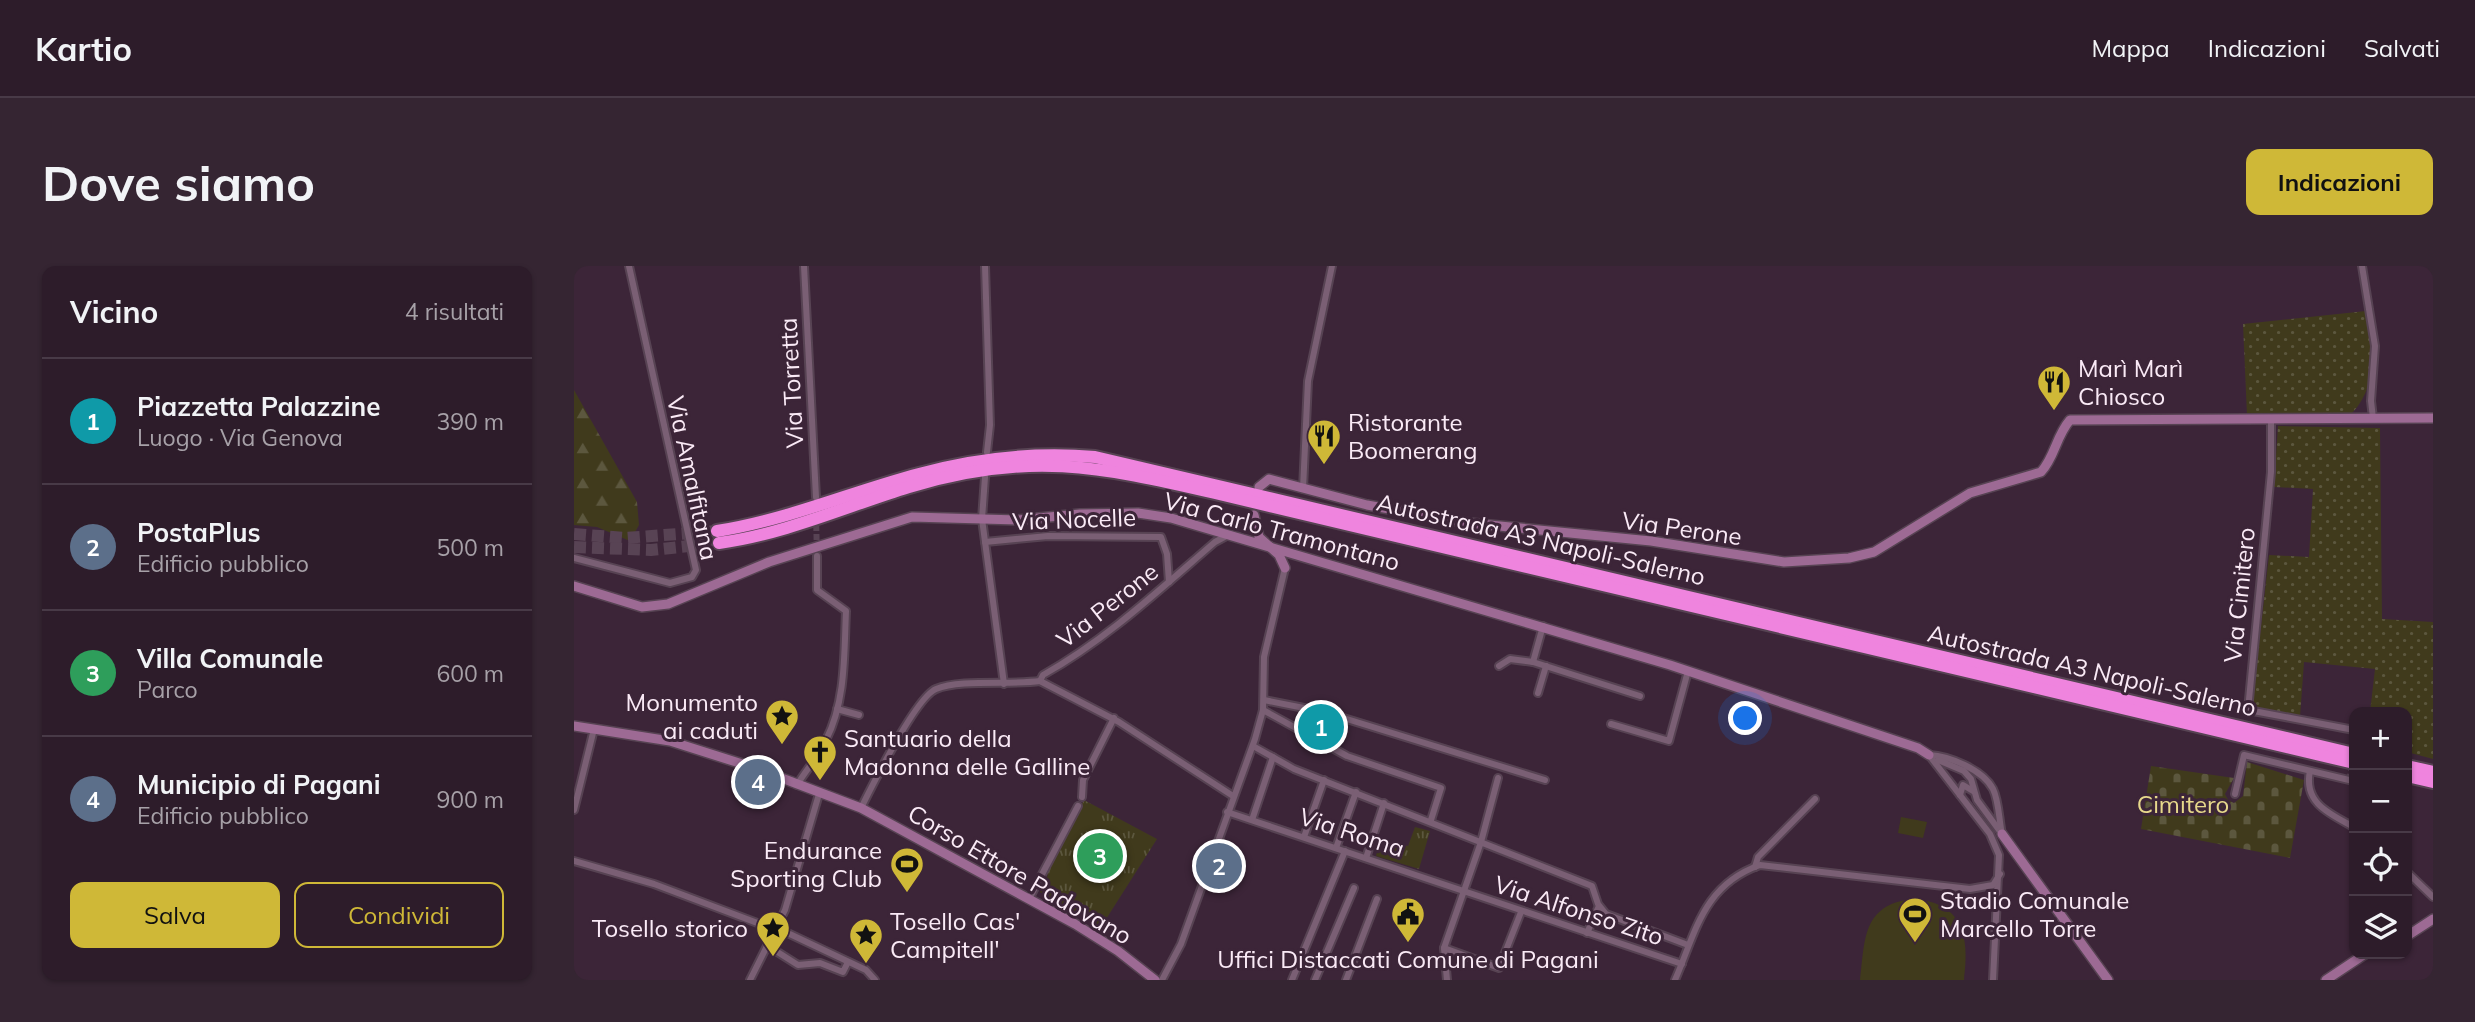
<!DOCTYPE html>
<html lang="it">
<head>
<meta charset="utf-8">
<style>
	:root { --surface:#2d1c2a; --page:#352532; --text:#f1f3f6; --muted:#a7a1a8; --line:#483a47; --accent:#cfb837 }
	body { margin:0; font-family:Mulish,sans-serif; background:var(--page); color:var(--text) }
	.controls { position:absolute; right:21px; bottom:21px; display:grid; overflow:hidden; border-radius:14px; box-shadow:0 2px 5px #0004 }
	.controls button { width:63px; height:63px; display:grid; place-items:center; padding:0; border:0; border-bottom:2px solid var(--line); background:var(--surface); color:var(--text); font:35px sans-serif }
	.you { position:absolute; left:1172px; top:453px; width:24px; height:24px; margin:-18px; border:5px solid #fff; border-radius:50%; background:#1a73e8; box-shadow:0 0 0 10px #1a73e833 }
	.badge { display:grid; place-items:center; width:46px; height:46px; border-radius:50%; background:var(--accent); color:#fff; font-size:23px; font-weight:700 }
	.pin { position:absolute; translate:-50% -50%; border:4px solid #fff; box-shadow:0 2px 7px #0006 }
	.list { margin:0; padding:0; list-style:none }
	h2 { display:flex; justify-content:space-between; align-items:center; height:91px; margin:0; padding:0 28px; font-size:30px }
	h2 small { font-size:23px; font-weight:400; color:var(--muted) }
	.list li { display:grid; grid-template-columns:46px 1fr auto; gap:21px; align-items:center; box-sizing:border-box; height:126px; padding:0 28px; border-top:2px solid var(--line) }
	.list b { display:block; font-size:26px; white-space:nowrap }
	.list p { margin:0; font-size:23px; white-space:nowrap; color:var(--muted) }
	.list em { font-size:23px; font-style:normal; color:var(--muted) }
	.actions { display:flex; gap:14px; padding:21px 28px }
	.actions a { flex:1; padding:16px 0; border:2px solid var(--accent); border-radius:14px; text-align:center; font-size:24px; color:var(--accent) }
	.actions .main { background:var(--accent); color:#111 }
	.icon { flex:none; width:38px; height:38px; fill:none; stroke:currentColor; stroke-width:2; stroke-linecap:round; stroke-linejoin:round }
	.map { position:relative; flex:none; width:1859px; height:714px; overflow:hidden; border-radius:14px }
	header { display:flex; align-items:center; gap:42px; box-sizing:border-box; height:98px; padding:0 35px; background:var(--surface); border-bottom:2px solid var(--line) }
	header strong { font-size:33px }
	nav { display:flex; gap:38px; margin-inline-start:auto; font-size:24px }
	.intro { display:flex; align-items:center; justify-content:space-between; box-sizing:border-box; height:168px; padding:0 42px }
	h1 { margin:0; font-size:49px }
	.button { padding:18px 32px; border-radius:14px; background:var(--accent); color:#111; font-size:24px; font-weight:700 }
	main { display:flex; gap:42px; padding:0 42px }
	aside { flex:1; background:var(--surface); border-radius:14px; box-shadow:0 2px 5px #0004 }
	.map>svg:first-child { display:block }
	.grass { fill:url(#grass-dots) }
	.forest { fill:url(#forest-firs) }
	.cemetery { fill:url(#cemetery-stones) }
	.park { fill:url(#park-tufts) }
	.pitch { fill:#403a1c }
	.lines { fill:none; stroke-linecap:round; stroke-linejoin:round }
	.street-tunnel { stroke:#584354; stroke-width:6; stroke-dasharray:6 3; stroke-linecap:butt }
	.highway-tunnel { stroke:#584354; stroke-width:12; stroke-dasharray:12 6; stroke-linecap:butt }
	.street-casing { stroke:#574353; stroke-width:10 }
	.secondary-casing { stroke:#574353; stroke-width:12 }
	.highway-casing { stroke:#574353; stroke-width:16 }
	.street { stroke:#7a5f74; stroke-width:6 }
	.secondary { stroke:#9d6a94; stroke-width:9 }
	.highway { stroke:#ef84de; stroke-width:12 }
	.labels { text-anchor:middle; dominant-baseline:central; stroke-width:6; stroke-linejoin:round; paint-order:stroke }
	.poi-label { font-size:24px; fill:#faeaf6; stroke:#3c2538; text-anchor:start }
	.street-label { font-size:24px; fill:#faeaf6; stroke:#3c2538 }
	.park-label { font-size:24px; fill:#e7d88b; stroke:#3c2538 }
</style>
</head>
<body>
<header>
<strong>Kartio</strong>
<nav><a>Mappa</a><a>Indicazioni</a><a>Salvati</a></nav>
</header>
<div class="intro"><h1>Dove siamo</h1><a class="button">Indicazioni</a></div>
<main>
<aside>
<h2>Vicino<small>4 risultati</small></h2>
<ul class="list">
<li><span class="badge" style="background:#0f9aa8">1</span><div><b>Piazzetta Palazzine</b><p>Luogo · Via Genova</p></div><em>390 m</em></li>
<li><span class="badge" style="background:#5c6f8a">2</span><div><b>PostaPlus</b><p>Edificio pubblico</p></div><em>500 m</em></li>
<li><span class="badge" style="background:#2e9e5b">3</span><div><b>Villa Comunale</b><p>Parco</p></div><em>600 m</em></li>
<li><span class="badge" style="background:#5c6f8a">4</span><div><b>Municipio di Pagani</b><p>Edificio pubblico</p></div><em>900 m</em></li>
</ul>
<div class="actions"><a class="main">Salva</a><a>Condividi</a></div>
</aside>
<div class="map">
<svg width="1859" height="714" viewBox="0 0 1859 714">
	<defs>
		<pattern id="grass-dots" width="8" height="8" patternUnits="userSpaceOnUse" patternTransform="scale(1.75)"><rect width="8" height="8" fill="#403a1c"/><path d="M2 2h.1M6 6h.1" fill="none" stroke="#5c573e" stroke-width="1.8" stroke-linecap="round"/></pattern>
		<pattern id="forest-firs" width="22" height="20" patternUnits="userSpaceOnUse" patternTransform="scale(1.75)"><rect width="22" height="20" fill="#403a1c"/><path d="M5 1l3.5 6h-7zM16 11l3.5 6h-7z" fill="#5c573e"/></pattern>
		<pattern id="cemetery-stones" width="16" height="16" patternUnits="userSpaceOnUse" patternTransform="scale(1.75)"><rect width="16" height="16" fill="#403a1c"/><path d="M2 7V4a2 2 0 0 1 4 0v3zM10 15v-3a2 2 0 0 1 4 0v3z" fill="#5c573e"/></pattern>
		<pattern id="park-tufts" width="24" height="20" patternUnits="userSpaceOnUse" patternTransform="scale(1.75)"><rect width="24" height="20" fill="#403a1c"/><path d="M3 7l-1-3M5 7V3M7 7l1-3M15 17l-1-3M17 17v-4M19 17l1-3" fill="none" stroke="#5c573e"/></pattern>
	</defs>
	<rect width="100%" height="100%" fill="#3c2538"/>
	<g class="grass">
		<path d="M1792,45C1799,80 1805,117 1779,146L1776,149H1673L1669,58Z"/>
		<polygon points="1704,160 1806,162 1808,353 1859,356 1859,493 1833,486 1833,446 1796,446 1801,403 1730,396 1726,451 1678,440 1695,289 1735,291 1739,223 1700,221"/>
	</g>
	<polygon class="forest" points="0,124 63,236 65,259 56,275 23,261 0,259"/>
	<polygon class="cemetery" points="1673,496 1730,514 1716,592 1567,563 1577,500 1660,512 1651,528 1654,534 1660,537 1669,530"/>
	<g class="park">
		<polygon points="510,534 583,573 527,661 466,626 474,609 471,607"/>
		<polygon points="841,561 856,565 845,603 802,590 807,572 834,580"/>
	</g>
	<g class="pitch">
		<polygon points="1327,551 1353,556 1349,572 1324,567"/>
		<path d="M1338,633C1389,636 1396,670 1390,714H1286C1291,674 1288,639 1338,633Z"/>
	</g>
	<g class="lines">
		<g class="street-tunnel">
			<polyline points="242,250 243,290"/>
			<polyline points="1775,514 1779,495"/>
		</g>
		<g class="highway-tunnel">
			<polyline points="0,268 51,272 143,265"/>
			<polyline points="0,281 77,284 145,277"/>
		</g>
		<g class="street-casing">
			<g id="street">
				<polyline points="230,0 242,231"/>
				<polyline points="411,0 416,159 413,186"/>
				<polyline points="1788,0 1801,80 1797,135 1799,152"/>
				<polyline points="1697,153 1697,206 1674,444 1780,464"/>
				<polyline points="411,211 408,253 430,418"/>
				<polyline points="729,223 734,115 758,0"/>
				<polyline points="411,276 474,270 587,271 593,288 595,316"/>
				<polyline points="0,292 96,317 118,311 122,304 55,0"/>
				<polyline points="959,396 969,360"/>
				<polyline points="925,400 936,393 959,396 1066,430"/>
				<path d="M466,415L469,409C533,373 585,324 641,276L654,269"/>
				<polyline points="466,415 545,456 659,530"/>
				<polyline points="964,427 972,400"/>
				<polyline points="690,434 750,446 971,514"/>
				<polyline points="263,443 285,449"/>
				<polyline points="689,444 773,490 867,522 857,554"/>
				<polyline points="1037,458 1095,475 1114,405"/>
				<polyline points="679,480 720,503 1018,620 1024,638 1032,648 1114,679"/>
				<polyline points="1355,489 1416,568 1425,589 1419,714"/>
				<path d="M1355,489C1376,490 1409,504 1419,523C1425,535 1425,555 1428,568"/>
				<polyline points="1364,494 1390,505 1397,513 1403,534 1425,564"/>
				<path d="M1736,505C1729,537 1756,548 1780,561"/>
				<path d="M223,519C232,504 245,490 252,474C272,435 270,388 272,345L243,324V290"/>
				<polyline points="1661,528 1670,489 1775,514"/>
				<polyline points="1386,529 1389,519 1399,525"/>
				<polyline points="508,531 509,514 540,452"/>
				<path d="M287,542C298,520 342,431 362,423C386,413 437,419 466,415"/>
				<polyline points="0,544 20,463"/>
				<polyline points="653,546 1108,698"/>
				<polyline points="678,554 699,491"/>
				<polyline points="730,571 750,514"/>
				<polyline points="762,582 782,526"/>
				<polyline points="792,592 810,537"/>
				<polyline points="0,595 80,618 202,664"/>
				<polyline points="1181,601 1184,591 1241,533"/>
				<polyline points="1833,606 1859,631"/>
				<polyline points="455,633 504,540"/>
				<polyline points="203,662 292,704 301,714"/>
				<polyline points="1013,667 1025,640"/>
				<polyline points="194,680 224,699 246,697 269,706 274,696"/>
				<polyline points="870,682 925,702 947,646"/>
				<polyline points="176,714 211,644 245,528"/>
				<polyline points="588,714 607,678 681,473 689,444 690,391 711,302"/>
				<polyline points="718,714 771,585"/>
				<polyline points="741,714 780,622"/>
				<polyline points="772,714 803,633"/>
				<polyline points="873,714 870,682 907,576 924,512"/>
				<path d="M1101,714C1122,666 1129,619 1186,599L1396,623L1419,619L1426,608"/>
			</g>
		</g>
		<g class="secondary-casing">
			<g id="secondary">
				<path d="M685,221L695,213L793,239L895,257L1077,275L1210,296L1275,292L1300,286L1396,227L1467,206C1481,191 1482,170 1496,154L1859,152"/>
				<polyline points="680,249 685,271 705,289 711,302"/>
				<polyline points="0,320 68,341 94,338 195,296 338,251 444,254 506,248 564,247 597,252 1096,399 1344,482 1355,489"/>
				<polyline points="0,460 96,475 181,502 287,542 501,658 544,685 581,714"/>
				<polyline points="1428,568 1534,714"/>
				<polyline points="1833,670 1859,653"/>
				<polyline points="1752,714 1791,688"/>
			</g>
		</g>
		<g class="highway-casing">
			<g id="highway">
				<path d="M143,265C213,254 277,226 345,208C403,192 461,186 521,191L1780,488"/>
				<path d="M145,277C211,268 273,240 335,221C453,185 525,200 641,227L1780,497"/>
				<polyline points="1833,500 1859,506"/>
				<polyline points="1833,510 1859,516"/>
			</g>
		</g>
		<use href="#street" class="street"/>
		<use href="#secondary" class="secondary"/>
		<use href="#highway" class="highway"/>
	</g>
	<defs>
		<g id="restaurant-pin" transform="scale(1.75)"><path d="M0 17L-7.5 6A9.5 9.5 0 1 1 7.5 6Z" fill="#cfb837" stroke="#3c2538"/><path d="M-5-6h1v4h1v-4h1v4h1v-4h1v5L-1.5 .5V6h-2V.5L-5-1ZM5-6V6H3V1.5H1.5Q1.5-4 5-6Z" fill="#111"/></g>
		<g id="sight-pin" transform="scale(1.75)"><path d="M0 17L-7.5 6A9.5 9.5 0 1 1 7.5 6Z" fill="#cfb837" stroke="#3c2538"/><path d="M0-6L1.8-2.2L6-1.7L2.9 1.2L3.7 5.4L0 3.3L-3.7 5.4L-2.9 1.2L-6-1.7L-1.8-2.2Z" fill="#111"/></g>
		<g id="church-pin" transform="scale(1.75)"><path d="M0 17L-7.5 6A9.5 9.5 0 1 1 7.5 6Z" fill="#cfb837" stroke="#3c2538"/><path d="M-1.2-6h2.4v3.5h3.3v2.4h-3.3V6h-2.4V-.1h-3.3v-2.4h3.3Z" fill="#111"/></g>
		<g id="stadium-pin" transform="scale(1.75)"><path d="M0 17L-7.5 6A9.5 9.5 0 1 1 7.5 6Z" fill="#cfb837" stroke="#3c2538"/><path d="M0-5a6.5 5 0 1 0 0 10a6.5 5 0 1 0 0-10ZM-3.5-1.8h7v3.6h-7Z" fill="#111"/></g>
		<g id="civic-pin" transform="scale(1.75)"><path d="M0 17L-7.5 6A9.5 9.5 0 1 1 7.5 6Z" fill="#cfb837" stroke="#3c2538"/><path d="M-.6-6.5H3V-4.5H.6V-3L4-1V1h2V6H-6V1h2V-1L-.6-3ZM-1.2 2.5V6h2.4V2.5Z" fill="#111"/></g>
	</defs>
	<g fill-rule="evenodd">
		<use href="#restaurant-pin" x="1480" y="116"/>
		<use href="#restaurant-pin" x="750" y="170"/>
		<use href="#sight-pin" x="208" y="450"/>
		<use href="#church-pin" x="246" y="486"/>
		<use href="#stadium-pin" x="333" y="598"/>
		<use href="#civic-pin" x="834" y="648"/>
		<use href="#stadium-pin" x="1341" y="648"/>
		<use href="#sight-pin" x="199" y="662"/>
		<use href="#sight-pin" x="292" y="669"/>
	</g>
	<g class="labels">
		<g class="poi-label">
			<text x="1504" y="102">Marì Marì<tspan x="1504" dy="28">Chiosco</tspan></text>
			<text x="774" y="156">Ristorante<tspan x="774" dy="28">Boomerang</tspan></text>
			<text x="184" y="436" text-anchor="end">Monumento<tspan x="184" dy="28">ai caduti</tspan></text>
			<text x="270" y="472">Santuario della<tspan x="270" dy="28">Madonna delle Galline</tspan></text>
			<text x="308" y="584" text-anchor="end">Endurance<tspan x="308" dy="28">Sporting Club</tspan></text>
			<text x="1366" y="634">Stadio Comunale<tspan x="1366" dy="28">Marcello Torre</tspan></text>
			<text x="316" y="655">Tosello Cas'<tspan x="316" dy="28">Campitell'</tspan></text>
			<text x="174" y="662" text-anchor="end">Tosello storico</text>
			<text x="834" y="693" text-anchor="middle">Uffici Distaccati Comune di Pagani</text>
		</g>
		<g class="street-label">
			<text transform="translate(217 117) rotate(-93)">Via Torretta</text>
			<text transform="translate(119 212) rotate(78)">Via Amalfitana</text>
			<text transform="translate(500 253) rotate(-2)">Via Nocelle</text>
			<text transform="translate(1108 262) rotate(8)">Via Perone</text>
			<text transform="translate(708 265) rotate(15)">Via Carlo Tramontano</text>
			<text transform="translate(967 273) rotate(13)">Autostrada A3 Napoli-Salerno</text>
			<text transform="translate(1665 329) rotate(-84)">Via Cimitero</text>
			<text transform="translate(533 339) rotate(-38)">Via Perone</text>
			<text transform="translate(1518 404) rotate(13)">Autostrada A3 Napoli-Salerno</text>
			<text transform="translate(778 566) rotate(18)">Via Roma</text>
			<text transform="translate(446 608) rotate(30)">Corso Ettore Padovano</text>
			<text transform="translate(1005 644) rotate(18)">Via Alfonso Zito</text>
		</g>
		<g class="park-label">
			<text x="1609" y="538">Cimitero</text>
		</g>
	</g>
</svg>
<div class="controls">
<button>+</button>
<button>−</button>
<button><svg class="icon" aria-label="locate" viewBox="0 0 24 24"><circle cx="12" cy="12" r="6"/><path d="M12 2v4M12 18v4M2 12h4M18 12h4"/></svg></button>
<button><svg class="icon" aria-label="layers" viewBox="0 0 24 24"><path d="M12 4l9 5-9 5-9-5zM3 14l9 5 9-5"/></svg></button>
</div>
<div class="you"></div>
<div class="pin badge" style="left:747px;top:461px;background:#0f9aa8">1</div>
<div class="pin badge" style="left:645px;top:600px;background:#5c6f8a">2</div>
<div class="pin badge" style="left:526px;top:590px;background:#2e9e5b">3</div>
<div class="pin badge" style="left:184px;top:516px;background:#5c6f8a">4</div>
</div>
</main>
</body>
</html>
